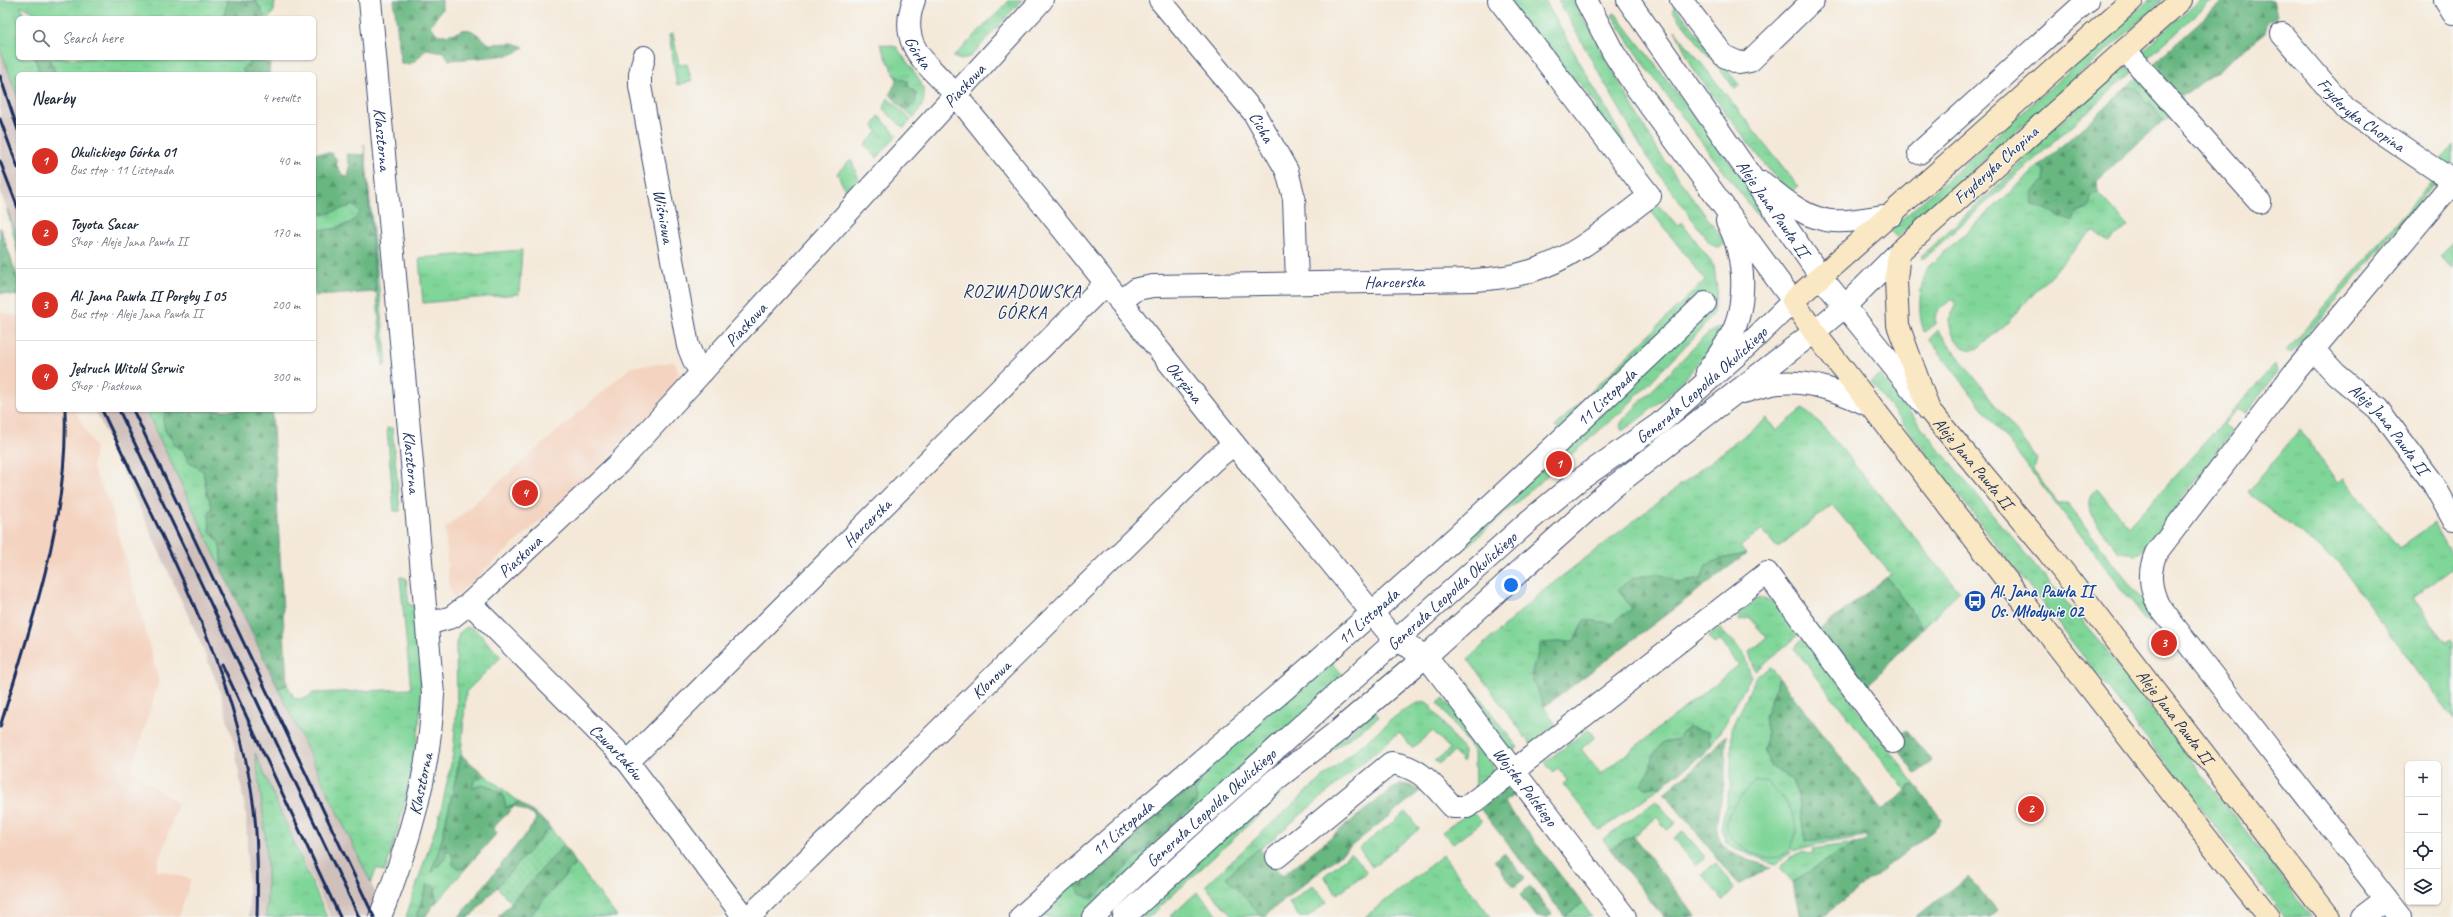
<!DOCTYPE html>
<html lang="en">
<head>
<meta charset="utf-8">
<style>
	:root { --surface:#fff; --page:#f6f6f7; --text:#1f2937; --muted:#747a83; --line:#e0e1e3; --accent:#d93025 }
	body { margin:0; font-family:Caveat,sans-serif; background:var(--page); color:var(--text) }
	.controls { position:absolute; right:12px; bottom:12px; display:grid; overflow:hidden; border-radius:6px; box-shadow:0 1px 3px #0004 }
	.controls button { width:36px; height:36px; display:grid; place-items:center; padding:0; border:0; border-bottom:1px solid var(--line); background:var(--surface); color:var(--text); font:20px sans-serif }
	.you { position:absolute; left:1511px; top:585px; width:14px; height:14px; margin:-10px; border:3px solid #fff; border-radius:50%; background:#1a73e8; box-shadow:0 0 0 6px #1a73e833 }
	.badge { display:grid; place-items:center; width:26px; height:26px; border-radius:50%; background:var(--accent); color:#fff; font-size:13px; font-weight:700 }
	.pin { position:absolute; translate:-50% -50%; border:2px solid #fff; box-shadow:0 1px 4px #0006 }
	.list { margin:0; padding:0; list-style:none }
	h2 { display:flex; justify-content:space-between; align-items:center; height:52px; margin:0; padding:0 16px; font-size:17px }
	h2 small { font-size:13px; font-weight:400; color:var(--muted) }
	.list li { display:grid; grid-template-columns:26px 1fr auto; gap:12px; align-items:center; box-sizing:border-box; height:72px; padding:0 16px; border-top:1px solid var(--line) }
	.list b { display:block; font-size:15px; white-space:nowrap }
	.list p { margin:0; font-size:13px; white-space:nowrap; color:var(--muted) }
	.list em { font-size:13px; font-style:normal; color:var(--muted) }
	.icon { flex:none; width:22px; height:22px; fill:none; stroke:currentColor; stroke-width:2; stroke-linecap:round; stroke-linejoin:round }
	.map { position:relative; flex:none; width:2453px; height:917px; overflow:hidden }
	.search { position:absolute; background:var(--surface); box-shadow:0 1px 3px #0004; left:16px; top:16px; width:300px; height:44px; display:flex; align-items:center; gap:10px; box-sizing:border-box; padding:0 14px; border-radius:6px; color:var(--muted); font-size:15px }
	.panel { position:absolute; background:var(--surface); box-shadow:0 1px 3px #0004; left:16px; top:72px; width:300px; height:340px; border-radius:6px }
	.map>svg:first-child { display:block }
	.built { fill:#f4d3c0 }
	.railway { fill:#d0c0bc }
	.grass { fill:url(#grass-tufts); stroke:#4e827c }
	.forest { fill:url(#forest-firs); stroke:#427370 }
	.park { fill:#80d699; stroke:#4e827c }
	.garden { fill:url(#garden-dots); stroke:#4e827c }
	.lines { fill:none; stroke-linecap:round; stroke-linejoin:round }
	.minor-casing { stroke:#3c4b70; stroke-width:24 }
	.tertiary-casing { stroke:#3c4b70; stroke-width:24 }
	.secondary-casing { stroke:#3c4b70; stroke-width:24 }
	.minor { stroke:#fff; stroke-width:22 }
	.tertiary { stroke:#fff; stroke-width:22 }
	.secondary { stroke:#fae7c3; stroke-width:22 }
	.rail { stroke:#1b2f5e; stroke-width:3 }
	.labels { text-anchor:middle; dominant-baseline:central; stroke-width:3; stroke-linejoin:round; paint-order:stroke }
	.street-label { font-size:17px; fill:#1b2f5e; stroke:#f6f6f2 }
	.transit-label { font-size:17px; font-weight:bold; fill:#164399; stroke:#f6f6f2; text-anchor:start }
	.neighbourhood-label { font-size:18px; letter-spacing:1px; fill:#1b2f5e; stroke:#f6f6f2 }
</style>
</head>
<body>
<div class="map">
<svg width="2453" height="917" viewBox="0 0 2453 917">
	<defs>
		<pattern id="grass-tufts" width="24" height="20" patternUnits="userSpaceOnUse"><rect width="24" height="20" fill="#80d699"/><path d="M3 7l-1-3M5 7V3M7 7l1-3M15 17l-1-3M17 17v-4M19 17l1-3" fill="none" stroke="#6eb886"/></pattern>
		<pattern id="forest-firs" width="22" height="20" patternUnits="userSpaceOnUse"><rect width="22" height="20" fill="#68b781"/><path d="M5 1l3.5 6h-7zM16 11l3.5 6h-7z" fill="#55956d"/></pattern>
		<pattern id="garden-dots" width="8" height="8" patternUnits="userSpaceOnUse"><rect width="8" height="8" fill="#80d699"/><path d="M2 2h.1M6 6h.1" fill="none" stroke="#6eb886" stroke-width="1.8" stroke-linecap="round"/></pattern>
	</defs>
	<rect width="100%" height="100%" fill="#f6f6f2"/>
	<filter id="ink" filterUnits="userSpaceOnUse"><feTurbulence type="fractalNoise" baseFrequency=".025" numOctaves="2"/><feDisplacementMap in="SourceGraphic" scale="8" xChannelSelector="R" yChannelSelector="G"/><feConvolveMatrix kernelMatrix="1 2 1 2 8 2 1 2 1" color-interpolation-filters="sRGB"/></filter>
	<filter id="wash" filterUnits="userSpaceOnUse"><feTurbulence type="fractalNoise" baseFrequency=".012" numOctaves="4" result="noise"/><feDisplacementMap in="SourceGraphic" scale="16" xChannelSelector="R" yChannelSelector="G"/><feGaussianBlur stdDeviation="0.9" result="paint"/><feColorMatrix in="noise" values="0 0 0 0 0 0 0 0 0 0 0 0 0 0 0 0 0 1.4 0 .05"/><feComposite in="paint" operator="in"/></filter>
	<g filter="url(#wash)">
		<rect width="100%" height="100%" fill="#f4e9d9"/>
		<g class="built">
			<polygon points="0,312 18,316 18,410 74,410 95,447 92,467 110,504 159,681 131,771 178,804 156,870 191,879 179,917 0,917"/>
			<polygon points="675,362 682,381 675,388 594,472 454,598 449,588 445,529 631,367"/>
		</g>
		<g class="railway">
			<polygon points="0,48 18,98 18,238 0,191"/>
			<polygon points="95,410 146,410 387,917 330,917 255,755 263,812 268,886 266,917 249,917 246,815 234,744 219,688 198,637"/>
		</g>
		<g class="grass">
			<polygon points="0,0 227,0 224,18 36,18 34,12 21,6 24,18 18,18 18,58 35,58 40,74 18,74 18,98 0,48"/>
			<polygon points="253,0 275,0 274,11 269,18 262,15 261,7"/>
			<polygon points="1010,0 1022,0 971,56 961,60 953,57"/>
			<polygon points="1507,0 1545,0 1647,182 1595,113 1597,105 1578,81 1569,78"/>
			<polygon points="1558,0 1573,0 1658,151 1720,235 1724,243 1718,248 1709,242 1646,156"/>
			<polygon points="1670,0 1740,86 1736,90 1672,10 1676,7"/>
			<polygon points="2149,0 2163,0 1897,238 1890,230"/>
			<polygon points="2200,0 2212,0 2142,63 2139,54"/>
			<path d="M1614,13L1616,14L1771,215L1762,221C1710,153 1657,87 1612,15Z"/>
			<polygon points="1675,30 1798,186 1790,193 1773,175 1695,72"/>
			<polygon points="673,34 679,65 687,64 692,81 677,85 669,35"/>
			<path d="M880,44L897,47C910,70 940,92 913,118L900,106L908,109L915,102L916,93L894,74Z"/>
			<polygon points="49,58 233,60 255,58 242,69 245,74 56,74"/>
			<polygon points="2128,67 2133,71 1923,259 1921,256 2000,184 2053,129 2124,68"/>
			<polygon points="2139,76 2173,118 2163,120 2150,103 2145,102 2140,92 2128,87 2125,89"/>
			<polygon points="888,98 911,120 904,128 883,109"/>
			<polygon points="879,116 897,135 877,158 865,145 877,132 874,125"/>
			<polygon points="364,144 386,356 386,364 383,367"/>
			<polygon points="2453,145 2453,164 2451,166 2442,160"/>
			<polygon points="851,159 859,179 846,192 837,173"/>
			<path d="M2039,166L2046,170L2044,181L2032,192L2033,205L2046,208L2062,218L2090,207L2091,195L2098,193L2128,226L2109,243L2094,231L2090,232L2006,324L1978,348C1961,355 1950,334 1949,319L1956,306L1954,301L1951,300C1942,307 1934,311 1935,324L1924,332C1917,310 1919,288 1928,267Z"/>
			<polygon points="2434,180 2436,183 2292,352 2286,351"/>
			<polygon points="353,205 360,212 355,221 328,231 314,229 314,207 323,215"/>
			<polygon points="1658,205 1677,225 1682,222 1714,266 1717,291 1713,313 1697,334 1622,411 1566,459 1563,457 1551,469 1552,471 1463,550 1438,568 1536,470 1545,471 1587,431 1587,422 1563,431 1555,427 1705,280 1651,211"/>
			<polygon points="7,209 18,238 18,253"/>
			<polygon points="2453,241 2453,268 2440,256"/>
			<polygon points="522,250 519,294 423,303 419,258"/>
			<path d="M1720,327L1723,330C1696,371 1662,404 1622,431L1620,425L1623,420L1707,334Z"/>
			<polygon points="1938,330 2037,459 2034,470 2058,503 2067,503 2164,629 2147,621 1929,339"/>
			<path d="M2275,364L2277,372L2246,414L2238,409L2224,424L2232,432L2142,552L2136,554L2119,552C2107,535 2076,508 2097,489L2129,527Z"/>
			<polygon points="1880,375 1990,512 2101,643 2312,917 2285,917 1871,382"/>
			<polygon points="1803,409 1821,424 1959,591 1923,628 1887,577 1891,574 1832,505 1777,548 1762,529 1740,547 1746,554 1720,559 1701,579 1679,583 1658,574 1618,589 1633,609 1612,623 1584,620 1574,641 1541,643 1531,675 1544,707 1556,725 1531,745 1468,659 1543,591 1767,418 1776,431"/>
			<path d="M146,410H167C158,431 170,437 183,450C186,453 186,459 189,461C193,465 199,468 203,470L207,493L212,507L210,531L220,544L222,570Z"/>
			<polygon points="387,428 392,428 400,511 394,511"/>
			<polygon points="2300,429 2337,482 2344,478 2399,548 2434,523 2453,557 2453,568 2413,598 2446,642 2451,639 2453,642 2453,719 2337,561 2248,493"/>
			<path d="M400,577L406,578L409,605H414C417,636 422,668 421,700C418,760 403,815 385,872L377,868L371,883L278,688L287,685L295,699L307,698L313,693L411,689Z"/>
			<polygon points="1764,598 1775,603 1799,635 1755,671 1749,652 1767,638 1750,618 1739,620 1739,613 1756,599"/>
			<polygon points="467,627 475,629 501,657 466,692 461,754 441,843 432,870 446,849 452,853 461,869 466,868 435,904 437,900 427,884 416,917 406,917 441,811 453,754 457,707 456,645 459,633"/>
			<polygon points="1719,628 1743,652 1751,676 1725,724 1710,746 1709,732 1663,742 1652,757 1650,771 1641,785 1646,788 1663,785 1600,831 1563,784 1568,780 1558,768 1552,772 1545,762 1589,729 1595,737 1581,749 1601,774 1739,665 1720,640 1714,644 1708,637"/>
			<polygon points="1804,637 1915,784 1909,785 1906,791 1794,648"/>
			<polygon points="1329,660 1345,677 1082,917 1029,917"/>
			<polygon points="1770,667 1779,678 1765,717 1767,731 1764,749 1770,766 1792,780 1799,799 1805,841 1868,834 1868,836 1814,845 1794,851 1790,848 1796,832 1782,856 1789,849 1791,853 1775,864 1735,849 1726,842 1721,828 1730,787 1732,729 1756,677"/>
			<polygon points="1467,681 1518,748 1510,749 1461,685"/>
			<polygon points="1444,698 1493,765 1493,775 1475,788 1474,752 1438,703"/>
			<path d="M1424,701L1428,703L1464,751L1463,763L1454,752L1438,764L1435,761L1450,749L1433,731L1412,748L1399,732L1227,877L1261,915L1233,917L1205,886C1259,835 1312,785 1369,739C1386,725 1402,707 1424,701Z"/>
			<polygon points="1375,711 1379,717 1318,760 1149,917 1132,917 1213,844"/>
			<path d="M255,753L327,917H266C270,862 263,808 255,753Z"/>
			<polygon points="485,775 519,802 505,808 505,802 472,788 473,781"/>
			<polygon points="1656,801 1676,823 1667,830 1657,817 1633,836 1610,849 1603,839"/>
			<polygon points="1471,811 1482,822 1453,844 1442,832"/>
			<polygon points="1406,812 1419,829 1372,867 1359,848"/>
			<polygon points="1683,831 1705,857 1695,865 1674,838"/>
			<polygon points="1855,843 1792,882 1780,867 1793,856 1805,851 1809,854 1814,853 1813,849"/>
			<polygon points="1351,853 1367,872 1337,894 1324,876"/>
			<polygon points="1443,855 1491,917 1365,917"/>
			<polygon points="576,863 617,917 529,917"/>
			<polygon points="1716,863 1734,889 1723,901 1702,874"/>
			<polygon points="1313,885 1327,902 1307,917 1299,917 1289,903"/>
			<polygon points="1197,892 1220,917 1170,917"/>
			<polygon points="1582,903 1592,917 1565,917"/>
		</g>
		<g class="forest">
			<polygon points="227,0 256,1 265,18 224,18"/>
			<path d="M394,0H442V9L430,26L438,35C469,36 459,17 489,44L514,43L524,47C520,49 516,53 513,54C508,56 454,60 449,60L444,52L426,49C418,58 414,66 401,64Z"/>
			<polygon points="2224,0 2273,0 2277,16 2267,22 2266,32 2188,93 2181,96 2183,103 2149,67"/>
			<polygon points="35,58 49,58 56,74 40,74"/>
			<polygon points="255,58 270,64 269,74 245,74 242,69"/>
			<polygon points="894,74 901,79 908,81 909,88 916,93 916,102 908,109 900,106 890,94 897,80"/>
			<path d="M2128,87C2139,88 2141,92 2145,102L2150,103L2163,120L2097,181L2098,193L2091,195L2090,207L2077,211L2073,222C2058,217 2048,208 2033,205L2032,192L2044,181L2045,170L2039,166Z"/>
			<path d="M314,153H331L336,158C335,167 341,173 348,178L350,166L346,154L365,155L376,292L314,296V229C332,231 351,228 360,212L353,205L323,215L314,207Z"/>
			<polygon points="0,227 18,279 18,296 0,293"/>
			<polygon points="167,410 272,410 287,685 278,688 222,570 220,544 210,531 209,514 212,507 207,493 203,471 188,461 184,451 175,445 165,430 163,420"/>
			<polygon points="1746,554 1544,707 1531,675 1541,643 1574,641 1584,620 1612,623 1632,609 1618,589 1633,578 1658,573 1679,583 1701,579 1706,565 1720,559"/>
			<polygon points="1887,577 1923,628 1861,692 1817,632"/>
			<polygon points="1779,678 1882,810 1906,791 1909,785 1915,784 1942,820 1939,826 1822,917 1800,917 1792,882 1855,843 1867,841 1868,834 1805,841 1799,799 1792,780 1770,766 1764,749 1767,731 1765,717"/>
			<polygon points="1688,727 1709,732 1710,746 1703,755 1663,785 1646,788 1641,785 1650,771 1652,757 1663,742 1676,740"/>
			<polygon points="1906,730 1932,761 1916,774 1893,742"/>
			<path d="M1726,735C1726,751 1726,768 1724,784C1723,802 1708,829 1724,846C1735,858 1756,862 1771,867L1739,885L1664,793L1706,758Z"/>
			<polygon points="461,755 485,775 474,781 473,787 486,785 503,794 506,808 519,802 546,822 550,828 470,917 459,917 536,821 535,816 515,806 493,828 497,833 466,868 461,869 453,865 452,853 446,850 445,859 431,873 441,843"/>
			<polygon points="1198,772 1200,783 1195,792 1197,798 1196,803 1092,899 1080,894 1074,883"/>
			<polygon points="1402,784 1413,786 1420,791 1269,912 1266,917 1262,917 1226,877 1259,848 1282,876 1394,787"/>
			<polygon points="1502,788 1511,788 1518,792 1504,802 1582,903 1565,917 1478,806"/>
			<polygon points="1633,836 1696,917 1663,917 1610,849"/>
			<polygon points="564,845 576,863 529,917 498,917"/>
			<polygon points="1504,853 1525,878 1514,887 1494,860"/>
			<polygon points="1968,876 1997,911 1990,917 1916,917"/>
			<polygon points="427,884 436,887 435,894 437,900 425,917 416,917"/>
			<polygon points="1530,886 1552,914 1548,917 1537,917 1520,895"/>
		</g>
		<path class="park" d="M1756,781H1767C1777,792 1790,803 1794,818C1797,828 1796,835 1792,845C1782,867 1754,856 1739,845C1733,841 1729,833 1725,827C1728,810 1743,792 1756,781Z"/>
		<polygon class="garden" points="550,828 564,845 511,902 497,887"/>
	</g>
	<g filter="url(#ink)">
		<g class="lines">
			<g class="minor-casing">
				<g id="minor">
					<path id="s1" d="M914,0C897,46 927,63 955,94L1234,444L1383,626L1395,640L1426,656L1625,917"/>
					<path id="s2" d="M1160,0L1254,113L1287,171L1294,198L1297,282"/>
					<polyline points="1681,0 1724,56 1739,63 1750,61 1813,0"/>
					<polyline points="2445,0 2453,13"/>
					<path id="s3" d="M2282,34L2346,109L2453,181"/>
					<polyline points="2125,50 2260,202"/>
					<path id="s4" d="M644,57L640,74V86L688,346L695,363L702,372"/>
					<polyline points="1919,153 2088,0"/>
					<path id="s5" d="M1120,302L1137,289L1153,286L1474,280C1493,279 1512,277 1531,271C1576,258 1613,223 1650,196L1499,0"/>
					<path id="s6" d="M2313,349L2336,374L2378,409L2433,483L2453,519"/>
					<path id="s7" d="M470,603L628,762L744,917"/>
					<path id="s8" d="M428,624L452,617L470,603L619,463L1042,0"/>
					<path id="s9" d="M628,762L1105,284"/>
					<path d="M1277,857L1391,763C1422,767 1433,786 1453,807H1467L1767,573L1893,742"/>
					<path id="s10" d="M749,917L1213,461L1234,444"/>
					<path id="s11" d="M1021,917C1128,820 1241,729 1349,633C1471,526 1588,415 1705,303"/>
					<polyline points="2362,917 2386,899"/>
					<path d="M2400,917L2158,605C2150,587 2148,572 2156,553L2294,373L2453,182"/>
				</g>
			</g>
			<g class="tertiary-casing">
				<g id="tertiary">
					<path id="s12" d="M370,0L433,694C430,772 409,845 380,917"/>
					<path id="s13" d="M1628,0L1821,277L1928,409"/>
					<path d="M1763,183C1779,195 1797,212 1818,218C1840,226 1870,217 1892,215"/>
					<path d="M1707,372C1716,358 1729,342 1735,327C1747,293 1744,253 1727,221"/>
					<path d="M1743,392C1754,389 1767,384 1779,383C1811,380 1843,393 1871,406"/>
					<path id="s14" d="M1093,917L1139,872L1530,520L1575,483L1659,424L1748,345L1793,301L1633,83L1613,52L1586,0"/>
					<polyline points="1124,917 1275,780 1338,731 1426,656 1612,488 1814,332 1844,307 1899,252"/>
				</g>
			</g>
			<g class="secondary-casing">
				<g id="secondary">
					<polyline points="2132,0 1793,301 1814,332 2268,917"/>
					<path id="s15" d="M2181,0L1899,252L1896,280L1898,325L1929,410L2048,552L2330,917"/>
				</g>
			</g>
			<use href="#minor" class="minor"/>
			<use href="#tertiary" class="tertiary"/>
			<use href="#secondary" class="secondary"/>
			<g class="rail">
				<polyline points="0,76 18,130"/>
				<polyline points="0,119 18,168"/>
				<polyline points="0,161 18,208"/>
				<path d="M102,410C161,538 236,666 254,808C258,844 258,880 257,917"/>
				<polyline points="119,410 359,917"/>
				<polyline points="133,410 374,917"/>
				<polyline points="222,664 340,917"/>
				<path d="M0,727C31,624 69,519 65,410"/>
			</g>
		</g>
	</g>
	<defs>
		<g id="bus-disc" transform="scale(1.15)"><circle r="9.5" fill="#1a4fb4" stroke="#f6f6f2"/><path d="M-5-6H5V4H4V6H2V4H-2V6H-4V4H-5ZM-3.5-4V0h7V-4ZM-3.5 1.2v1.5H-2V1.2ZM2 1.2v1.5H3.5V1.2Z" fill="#fff"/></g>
	</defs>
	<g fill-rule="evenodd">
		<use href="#bus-disc" x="1975" y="601"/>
	</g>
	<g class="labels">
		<g class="street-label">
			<text stroke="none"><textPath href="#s1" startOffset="55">Górka</textPath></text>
			<text stroke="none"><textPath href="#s8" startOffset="764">Piaskowa</textPath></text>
			<text stroke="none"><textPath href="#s3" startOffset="114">Fryderyka Chopina</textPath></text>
			<text stroke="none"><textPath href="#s2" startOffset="163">Cicha</textPath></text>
			<text stroke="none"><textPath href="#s12" startOffset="140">Klasztorna</textPath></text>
			<text transform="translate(1996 165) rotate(-42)">Fryderyka Chopina</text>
			<text stroke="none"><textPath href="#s13" startOffset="254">Aleje Jana Pawła II</textPath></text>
			<text stroke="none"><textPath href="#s4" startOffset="162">Wiśniowa</textPath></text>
			<text stroke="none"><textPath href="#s5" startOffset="279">Harcerska</textPath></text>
			<text stroke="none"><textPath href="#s8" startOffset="440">Piaskowa</textPath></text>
			<text stroke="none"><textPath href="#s1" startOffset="479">Okrężna</textPath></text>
			<text stroke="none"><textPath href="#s14" startOffset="809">Generała Leopolda Okulickiego</textPath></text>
			<text stroke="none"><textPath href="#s11" startOffset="783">11 Listopada</textPath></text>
			<text stroke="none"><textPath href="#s6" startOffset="111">Aleje Jana Pawła II</textPath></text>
			<text stroke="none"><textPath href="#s12" startOffset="464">Klasztorna</textPath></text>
			<text stroke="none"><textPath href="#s15" startOffset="611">Aleje Jana Pawła II</textPath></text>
			<text stroke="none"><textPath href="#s9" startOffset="338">Harcerska</textPath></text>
			<text stroke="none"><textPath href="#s8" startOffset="116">Piaskowa</textPath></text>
			<text stroke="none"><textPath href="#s14" startOffset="485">Generała Leopolda Okulickiego</textPath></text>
			<text stroke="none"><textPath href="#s11" startOffset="459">11 Listopada</textPath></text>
			<text stroke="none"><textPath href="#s10" startOffset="339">Klonowa</textPath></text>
			<text stroke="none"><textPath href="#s15" startOffset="935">Aleje Jana Pawła II</textPath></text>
			<text stroke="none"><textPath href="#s7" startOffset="209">Czwartaków</textPath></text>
			<text transform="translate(421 784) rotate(-78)">Klasztorna</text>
			<text stroke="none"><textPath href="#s1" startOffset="1011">Wojska Polskiego</textPath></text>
			<text stroke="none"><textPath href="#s14" startOffset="161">Generała Leopolda Okulickiego</textPath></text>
			<text stroke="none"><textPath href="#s11" startOffset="135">11 Listopada</textPath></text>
		</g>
		<g class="transit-label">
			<text x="1990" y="591">Al. Jana Pawła II<tspan x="1990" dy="20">Os. Młodynie 02</tspan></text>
		</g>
		<g class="neighbourhood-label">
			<text x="1022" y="291">ROZWADOWSKA<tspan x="1022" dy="21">GÓRKA</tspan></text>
		</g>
	</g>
</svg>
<div class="controls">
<button>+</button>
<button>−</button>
<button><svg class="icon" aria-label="locate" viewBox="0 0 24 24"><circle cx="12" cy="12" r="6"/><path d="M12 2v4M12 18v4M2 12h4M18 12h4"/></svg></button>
<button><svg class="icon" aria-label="layers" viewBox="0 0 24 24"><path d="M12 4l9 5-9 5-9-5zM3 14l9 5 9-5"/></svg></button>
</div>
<div class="you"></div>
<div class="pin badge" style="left:1559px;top:464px">1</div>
<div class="pin badge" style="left:2031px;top:809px">2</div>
<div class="pin badge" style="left:2164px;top:643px">3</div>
<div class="pin badge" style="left:525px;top:493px">4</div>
<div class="search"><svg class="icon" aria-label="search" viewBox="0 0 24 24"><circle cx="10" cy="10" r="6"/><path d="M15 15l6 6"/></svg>Search here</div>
<section class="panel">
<h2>Nearby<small>4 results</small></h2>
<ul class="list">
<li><span class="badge">1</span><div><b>Okulickiego Górka 01</b><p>Bus stop · 11 Listopada</p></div><em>40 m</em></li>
<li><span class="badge">2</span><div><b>Toyota Sacar</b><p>Shop · Aleje Jana Pawła II</p></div><em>170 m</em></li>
<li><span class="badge">3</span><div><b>Al. Jana Pawła II Poręby I 05</b><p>Bus stop · Aleje Jana Pawła II</p></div><em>200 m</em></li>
<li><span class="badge">4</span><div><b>Jędruch Witold Serwis</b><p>Shop · Piaskowa</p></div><em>300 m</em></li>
</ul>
</section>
</div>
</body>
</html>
